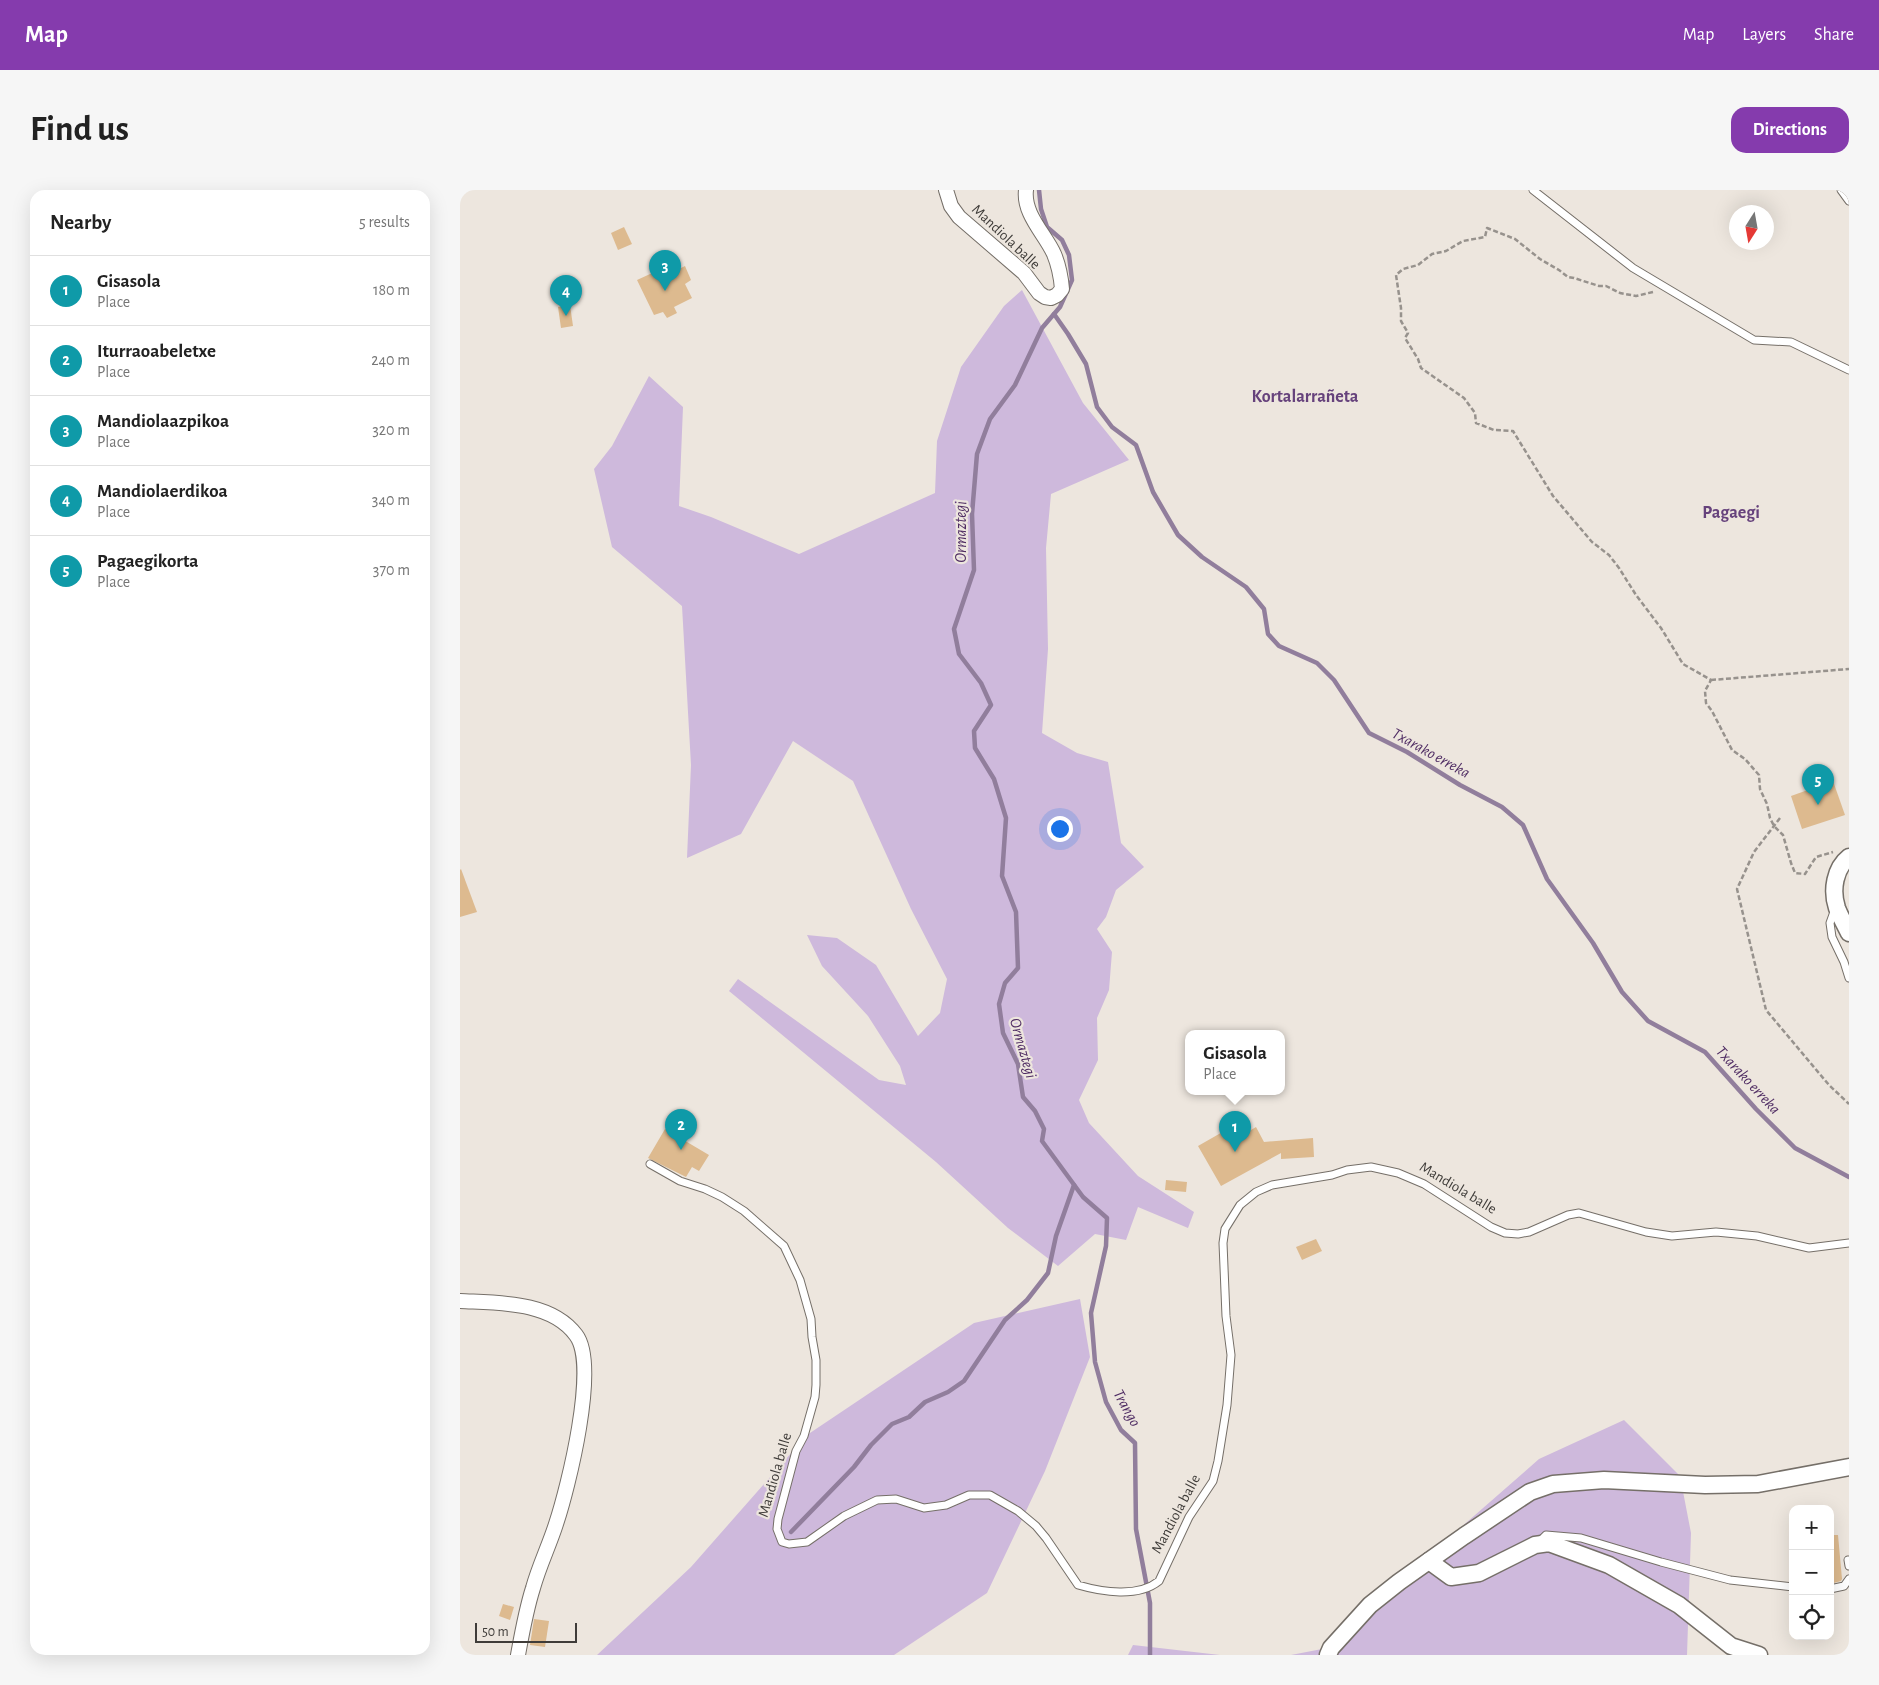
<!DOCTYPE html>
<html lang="en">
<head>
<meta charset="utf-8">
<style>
	:root { --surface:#fff; --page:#f6f6f6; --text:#222; --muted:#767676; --line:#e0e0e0; --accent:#853bad }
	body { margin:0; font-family:"Alegreya Sans",sans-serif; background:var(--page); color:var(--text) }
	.controls { position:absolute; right:15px; bottom:15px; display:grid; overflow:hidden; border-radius:10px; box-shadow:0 5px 20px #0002 }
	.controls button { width:45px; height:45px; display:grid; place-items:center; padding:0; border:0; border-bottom:1px solid var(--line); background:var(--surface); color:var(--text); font:25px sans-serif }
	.compass { position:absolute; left:1269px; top:15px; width:45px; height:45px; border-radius:50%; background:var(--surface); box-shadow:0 5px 20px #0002; rotate:191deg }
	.scale { position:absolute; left:15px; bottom:12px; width:102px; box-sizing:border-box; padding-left:5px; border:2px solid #3f3c39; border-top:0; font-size:14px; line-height:18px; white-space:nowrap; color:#3f3c39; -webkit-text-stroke:4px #ede6de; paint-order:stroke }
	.you { position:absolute; left:599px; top:638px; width:18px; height:18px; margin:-12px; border:4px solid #fff; border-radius:50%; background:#1a73e8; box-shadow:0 0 0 8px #1a73e833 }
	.badge { display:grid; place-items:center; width:32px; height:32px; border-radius:50%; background:var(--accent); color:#fff; font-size:16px; font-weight:700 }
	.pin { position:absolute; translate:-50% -41px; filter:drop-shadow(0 1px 2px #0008) }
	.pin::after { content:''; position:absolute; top:26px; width:18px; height:15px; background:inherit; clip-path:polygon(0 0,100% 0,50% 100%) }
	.popup { position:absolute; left:725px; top:840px; width:100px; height:65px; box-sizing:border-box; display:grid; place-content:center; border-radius:10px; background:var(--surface); filter:drop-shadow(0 1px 4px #0005); font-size:16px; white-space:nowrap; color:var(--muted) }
	.popup b { font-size:19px; color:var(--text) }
	.popup::after { content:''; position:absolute; left:50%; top:100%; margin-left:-10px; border:10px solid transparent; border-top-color:var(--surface) }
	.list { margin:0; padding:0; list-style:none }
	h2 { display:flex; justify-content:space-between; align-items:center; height:65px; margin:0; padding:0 20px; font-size:21px }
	h2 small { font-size:16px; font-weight:400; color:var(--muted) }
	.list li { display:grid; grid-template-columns:32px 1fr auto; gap:15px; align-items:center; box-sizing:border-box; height:70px; padding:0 20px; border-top:1px solid var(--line) }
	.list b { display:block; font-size:19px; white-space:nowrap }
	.list p { margin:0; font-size:16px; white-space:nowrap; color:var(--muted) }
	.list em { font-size:16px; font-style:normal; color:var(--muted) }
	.icon { flex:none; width:28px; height:28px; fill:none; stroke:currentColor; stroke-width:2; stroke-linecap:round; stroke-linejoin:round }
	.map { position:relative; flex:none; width:1389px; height:1465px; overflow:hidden; border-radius:15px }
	header { display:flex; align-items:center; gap:30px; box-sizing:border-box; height:70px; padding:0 25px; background:var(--accent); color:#fff }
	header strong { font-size:24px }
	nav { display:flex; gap:28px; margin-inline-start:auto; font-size:18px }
	.intro { display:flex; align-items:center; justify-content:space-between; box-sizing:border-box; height:120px; padding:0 30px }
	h1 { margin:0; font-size:35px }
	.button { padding:12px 22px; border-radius:15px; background:var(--accent); color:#fff; font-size:18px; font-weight:700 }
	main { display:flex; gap:30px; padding:0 30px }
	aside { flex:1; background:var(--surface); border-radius:15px; box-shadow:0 5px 20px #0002 }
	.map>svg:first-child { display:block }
	.green { fill:#ceb9dc }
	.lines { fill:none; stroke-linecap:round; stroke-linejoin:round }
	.stream { stroke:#917e9c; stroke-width:4.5 }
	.building { fill:#ddba8f }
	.service-casing { stroke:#756f68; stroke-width:9 }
	.minor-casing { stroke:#756f68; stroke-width:16 }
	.tertiary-casing { stroke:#756f68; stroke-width:19 }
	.path { stroke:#97928d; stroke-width:2.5; stroke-dasharray:5 2.5; stroke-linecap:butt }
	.service { stroke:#fff; stroke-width:7 }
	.minor { stroke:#fff; stroke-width:14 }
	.tertiary { stroke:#fff; stroke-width:16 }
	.labels { text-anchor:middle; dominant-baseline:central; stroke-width:4.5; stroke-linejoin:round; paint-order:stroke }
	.street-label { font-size:15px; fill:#3f3c39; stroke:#ede6de }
	.water-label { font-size:16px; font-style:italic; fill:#4f2c63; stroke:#ede6de }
	.quarter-label { font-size:18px; font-weight:bold; fill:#66427c; stroke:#ede6de }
</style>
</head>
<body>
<header>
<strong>Map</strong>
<nav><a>Map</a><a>Layers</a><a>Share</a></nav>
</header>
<div class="intro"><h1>Find us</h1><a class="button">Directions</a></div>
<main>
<aside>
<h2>Nearby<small>5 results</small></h2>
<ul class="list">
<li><span class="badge" style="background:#0f9aa8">1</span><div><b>Gisasola</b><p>Place</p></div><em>180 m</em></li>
<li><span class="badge" style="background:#0f9aa8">2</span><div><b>Iturraoabeletxe</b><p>Place</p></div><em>240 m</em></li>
<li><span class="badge" style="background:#0f9aa8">3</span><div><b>Mandiolaazpikoa</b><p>Place</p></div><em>320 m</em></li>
<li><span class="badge" style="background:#0f9aa8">4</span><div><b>Mandiolaerdikoa</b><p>Place</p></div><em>340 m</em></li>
<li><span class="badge" style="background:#0f9aa8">5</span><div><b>Pagaegikorta</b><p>Place</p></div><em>370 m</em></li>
</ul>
</aside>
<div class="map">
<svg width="1389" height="1465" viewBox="0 0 1389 1465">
	<rect width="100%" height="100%" fill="#ede6de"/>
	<g class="green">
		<polygon points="562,100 623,213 669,270 591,304 586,358 588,459 582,543 617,563 648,572 661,653 684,677 656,700 646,727 637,739 652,762 649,800 637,828 638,870 619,910 629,933 678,986 734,1022 728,1038 678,1017 666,1050 635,1044 598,1076 548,1038 476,972 269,801 278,789 419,890 446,895 440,876 408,826 362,776 347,745 377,748 416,775 458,846 480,823 487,789 451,719 393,591 333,551 281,644 227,668 231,575 222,416 152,357 134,279 152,256 189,186 223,217 219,316 251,327 339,364 475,303 477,251 501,177 544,116"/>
		<polygon points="620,1109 630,1167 585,1281 527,1403 434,1465 137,1465 231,1377 347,1245 514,1133"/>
		<polygon points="1164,1230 1220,1286 1231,1343 1227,1465 831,1465 862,1459 1079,1269"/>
		<polygon points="673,1455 760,1465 668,1465"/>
	</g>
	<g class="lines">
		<g class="stream">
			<polyline points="579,0 581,19 587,37 602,50 609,65 612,90 600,117 582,138 555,195 530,229 517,264 512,324 514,380 494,439 499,464 521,493 531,515 514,541 515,558 534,589 546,628 542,686 556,722 558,778 545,793 539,814 543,843 558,874 563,907 575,921 584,939 582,951 623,1007 647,1028 646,1056 631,1123 635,1172 646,1212 661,1240 675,1253 676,1339 690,1413 690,1465"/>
			<polyline points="594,124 608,144 626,174 637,217 652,237 676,255 693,302 718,345 742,367 786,397 804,419 808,444 819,456 857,473 874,490 909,543 947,562 1000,595 1042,617 1063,635 1087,689 1133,753 1162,802 1188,831 1245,862 1296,919 1335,958 1389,987"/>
			<polyline points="331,1342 394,1277 411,1255 432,1234 449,1227 465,1212 488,1202 504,1191 545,1130 567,1110 588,1083 596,1046 614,995"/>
		</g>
	</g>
	<g class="building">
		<polygon points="164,37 172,54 158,60 151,43"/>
		<polygon points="214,73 217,80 225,76 231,90 225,94 232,108 214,117 217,123 207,128 203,122 194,125 177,90"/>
		<polygon points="110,115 113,136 101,138 98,117"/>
		<polygon points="1373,591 1385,625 1342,639 1331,606"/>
		<polygon points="1,679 17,722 0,727 0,680"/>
		<polygon points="780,932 786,943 796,937 804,952 853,948 854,967 821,969 821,963 761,996 738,956"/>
		<polygon points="205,939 249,965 239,981 232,977 226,987 188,968"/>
		<polygon points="706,990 727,992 726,1002 705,1000"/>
		<polygon points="856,1049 862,1061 842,1070 836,1057"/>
		<polygon points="1370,1345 1378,1345 1382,1389 1381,1391 1370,1394"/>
		<polygon points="43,1414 54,1417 50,1430 39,1426"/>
		<polygon points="74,1429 89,1431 85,1457 70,1455"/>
	</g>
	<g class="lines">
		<g class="service-casing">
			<g id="service">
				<polyline points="1073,0 1173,78 1294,150 1331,152 1389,180"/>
				<polyline points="1381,0 1389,11"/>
				<polyline points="1375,719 1370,733 1372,747 1384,772 1389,788"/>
				<path d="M190,974L220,991L245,999L262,1007L284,1021L324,1056L340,1090L351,1129L352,1147L356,1170V1195L355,1207L344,1246L336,1261L318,1329L317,1339L322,1352L329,1354L347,1352L384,1326L417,1310L436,1309L464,1318L486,1315L509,1305H530L558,1321L576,1336L586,1348L618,1395C642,1402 678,1408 699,1391L729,1327L753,1291L758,1271L767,1215L771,1165L766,1126L763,1053L765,1039L780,1015L796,1002L812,995L872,985L887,980L911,977L938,983L964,994L1031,1037L1045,1043L1058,1044L1069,1042L1108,1025L1119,1023L1186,1042L1212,1046L1256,1042L1297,1046L1349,1058L1389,1053"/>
				<polyline points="1079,1352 1086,1345 1121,1348 1201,1372 1270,1390 1333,1397"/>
				<polyline points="1388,1370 1389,1376"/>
				<polyline points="1370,1399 1384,1396 1389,1389"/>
			</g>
		</g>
		<g class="minor-casing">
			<g id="minor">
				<path d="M486,0L491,16L499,27L564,83L579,103L585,107L591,108L597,105L602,99C601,87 599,76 594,64C585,44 563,24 566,0"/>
				<path d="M0,1111C38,1113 91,1111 116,1145C139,1175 108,1298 96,1334C89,1356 79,1376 73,1398C66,1420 62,1443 58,1465"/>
			</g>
		</g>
		<g class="tertiary-casing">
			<g id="tertiary">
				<path d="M1389,667C1375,678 1371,700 1377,718C1380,726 1385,735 1389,743"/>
				<polyline points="969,1371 991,1387 1019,1383 1075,1355 1089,1353 1149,1375 1219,1415 1271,1456 1299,1465"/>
				<polyline points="868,1465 871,1458 910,1415 939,1392 1004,1346 1070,1302 1093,1294 1144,1290 1245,1295 1298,1294 1389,1277"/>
			</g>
		</g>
		<g class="path">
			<polyline points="1193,102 1176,106 1160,103 1146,96 1139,96 1114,88 1108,87 1099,80 1080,69 1055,49 1027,38 1025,47 1003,51 986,61 972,64 958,75 943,79 936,85 941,118 941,131 948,143 945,148 958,169 961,178 1004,208 1015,223 1016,233 1034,240 1053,241 1093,306 1132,352 1149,365 1159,378 1176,405 1201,438 1223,474 1251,490 1245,501 1246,513 1252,521 1272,560 1285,569 1299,585 1300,599 1307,614 1310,628 1314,636 1323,645 1331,673 1335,683 1345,684 1356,667 1373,662"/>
			<polyline points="1251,490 1389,479"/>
			<polyline points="1320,628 1294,662 1277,699 1306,820 1369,895 1389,914"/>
		</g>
		<use href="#service" class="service"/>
		<use href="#minor" class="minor"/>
		<use href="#tertiary" class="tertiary"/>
	</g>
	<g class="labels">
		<g class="street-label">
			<text transform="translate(546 47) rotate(43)">Mandiola balle</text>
			<text transform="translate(998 998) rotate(31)">Mandiola balle</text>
			<text transform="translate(315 1285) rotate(-74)">Mandiola balle</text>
			<text transform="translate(716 1324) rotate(-62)">Mandiola balle</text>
		</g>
		<g class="water-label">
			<text transform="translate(501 342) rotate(-90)">Ormaztegi</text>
			<text transform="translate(971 563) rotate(29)">Txarako erreka</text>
			<text transform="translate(563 858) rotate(74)">Ormaztegi</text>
			<text transform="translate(1288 890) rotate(47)">Txarako erreka</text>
			<text transform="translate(667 1218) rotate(61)">Trango</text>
		</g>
		<g class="quarter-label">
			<text x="845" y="207">Kortalarrañeta</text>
			<text x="1271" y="323">Pagaegi</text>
		</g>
	</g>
</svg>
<div class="controls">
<button>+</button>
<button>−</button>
<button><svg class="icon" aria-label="locate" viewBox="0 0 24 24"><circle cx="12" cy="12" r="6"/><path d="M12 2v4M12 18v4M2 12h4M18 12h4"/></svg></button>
</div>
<svg class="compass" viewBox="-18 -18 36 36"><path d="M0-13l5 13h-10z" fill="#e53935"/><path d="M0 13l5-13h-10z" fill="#767676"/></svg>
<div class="scale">50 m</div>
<div class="you"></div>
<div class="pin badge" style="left:775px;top:962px;background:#0f9aa8">1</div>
<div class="popup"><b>Gisasola</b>Place</div>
<div class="pin badge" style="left:221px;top:960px;background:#0f9aa8">2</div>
<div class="pin badge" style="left:205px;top:101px;background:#0f9aa8">3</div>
<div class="pin badge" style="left:106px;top:126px;background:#0f9aa8">4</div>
<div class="pin badge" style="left:1358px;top:615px;background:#0f9aa8">5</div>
</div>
</main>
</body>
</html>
